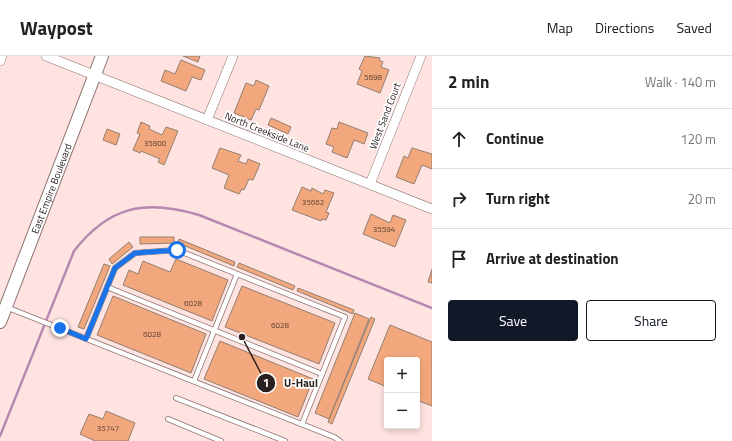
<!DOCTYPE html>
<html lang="en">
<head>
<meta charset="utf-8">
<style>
	:root { --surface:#fff; --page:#f6f6f6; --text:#222; --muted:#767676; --line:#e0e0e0; --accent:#111827 }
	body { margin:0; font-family:"Titillium Web",sans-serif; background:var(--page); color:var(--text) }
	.controls { position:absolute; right:12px; bottom:12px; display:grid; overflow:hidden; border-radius:4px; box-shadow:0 2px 6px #0003 }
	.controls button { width:36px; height:36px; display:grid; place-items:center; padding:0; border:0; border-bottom:1px solid var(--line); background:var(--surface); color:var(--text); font:20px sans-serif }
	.stop { position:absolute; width:12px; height:12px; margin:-9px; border:3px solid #1a73e8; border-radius:50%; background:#fff }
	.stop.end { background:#1a73e8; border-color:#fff; box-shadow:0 1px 4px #0008 }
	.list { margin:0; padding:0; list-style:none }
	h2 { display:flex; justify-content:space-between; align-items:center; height:52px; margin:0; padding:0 16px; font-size:17px }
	h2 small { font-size:13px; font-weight:400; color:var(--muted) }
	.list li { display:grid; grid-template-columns:26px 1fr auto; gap:12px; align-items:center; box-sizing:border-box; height:60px; padding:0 16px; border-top:1px solid var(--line) }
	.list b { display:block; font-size:15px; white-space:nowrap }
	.list em { font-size:13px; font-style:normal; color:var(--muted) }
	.actions { display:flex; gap:8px; padding:12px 16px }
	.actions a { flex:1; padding:9px 0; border:1px solid var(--accent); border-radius:4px; text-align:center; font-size:14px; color:var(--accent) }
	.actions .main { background:var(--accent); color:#fff }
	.icon { flex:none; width:22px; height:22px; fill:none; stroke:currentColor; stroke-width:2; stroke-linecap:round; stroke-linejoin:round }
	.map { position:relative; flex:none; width:432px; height:385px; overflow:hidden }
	header { display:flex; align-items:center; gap:24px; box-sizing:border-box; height:56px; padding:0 20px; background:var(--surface); border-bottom:1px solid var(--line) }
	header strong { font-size:19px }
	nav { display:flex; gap:22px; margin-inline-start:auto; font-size:14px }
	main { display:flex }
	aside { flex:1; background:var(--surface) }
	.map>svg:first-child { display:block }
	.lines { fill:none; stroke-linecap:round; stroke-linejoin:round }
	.stream { stroke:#b788b1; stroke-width:2.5 }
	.building { fill:#f2a87c; stroke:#927e72 }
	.service-casing { stroke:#8b7371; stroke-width:6 }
	.minor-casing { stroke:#8b7371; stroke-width:10 }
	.tertiary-casing { stroke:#8b7371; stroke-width:14 }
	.service { stroke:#fff; stroke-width:4.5 }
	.minor { stroke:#fff; stroke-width:9 }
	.tertiary { stroke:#fff; stroke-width:12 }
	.route { stroke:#1a73e8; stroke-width:5 }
	.labels { text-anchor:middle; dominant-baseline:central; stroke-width:3.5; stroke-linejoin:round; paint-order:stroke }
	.number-label { font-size:8px; fill:#5c4237 }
	.street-label { font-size:10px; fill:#2a2020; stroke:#fff }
	.leader { fill:none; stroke:#2a2020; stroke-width:1.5 }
	.callout-dot { fill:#2a2020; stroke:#fff; stroke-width:1.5 }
	.mark-label { font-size:12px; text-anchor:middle; font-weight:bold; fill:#fff }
	.callout-label { font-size:11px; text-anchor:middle; font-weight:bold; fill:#2a2020; stroke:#fff; stroke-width:3.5; stroke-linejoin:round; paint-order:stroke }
</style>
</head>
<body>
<header>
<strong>Waypost</strong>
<nav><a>Map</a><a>Directions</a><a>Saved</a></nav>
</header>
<main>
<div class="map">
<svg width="432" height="385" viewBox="0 0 432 385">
	<rect width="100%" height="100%" fill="#fee3e0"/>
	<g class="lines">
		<path class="stream" d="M0,380L74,195C109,150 145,143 199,159L432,252"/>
	</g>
	<g class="building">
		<polygon points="183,0 200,0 198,6"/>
		<polygon points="365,0 380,2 379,4 383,6 381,11 389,14 380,37 357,28 362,15 359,13"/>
		<polygon points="181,4 205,14 201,24 192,21 186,35 161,25 165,14 175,18"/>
		<polygon points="256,24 269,30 259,54 256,53 251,64 234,57 246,27 254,30"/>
		<polygon points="271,62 291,71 288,78 268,69"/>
		<polygon points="141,66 150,70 149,73 162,79 166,71 178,75 164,109 158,106 160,103 141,95 140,97 133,94 140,78 137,77"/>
		<polygon points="339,66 368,77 364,88 354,84 347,102 332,96 334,91 326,88 332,72 337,73"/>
		<polygon points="107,73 120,78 116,89 103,84"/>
		<polygon points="220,92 241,99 238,105 246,108 248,103 260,108 253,124 249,123 244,134 242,133 239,138 224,132 229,119 212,112"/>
		<polygon points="412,92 432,98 432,113 422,109 414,128 396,121 404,100 408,102"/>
		<polygon points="302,131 311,135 312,132 323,138 325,134 334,137 326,156 329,157 326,164 322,163 321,165 292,154"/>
		<polygon points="371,158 390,167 393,159 406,164 395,191 363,178"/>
		<polygon points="140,181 174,181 174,187 140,188"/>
		<polygon points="179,183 235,206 234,210 178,187"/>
		<polygon points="129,186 133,191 112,208 109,203"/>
		<polygon points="176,203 228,224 212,265 123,229 129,214 138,218 143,205 170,216"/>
		<polygon points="239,207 295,230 293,234 237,211"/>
		<polygon points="104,208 110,210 84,273 78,271"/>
		<polygon points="432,213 432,227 428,226"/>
		<polygon points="242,230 335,267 319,308 225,271"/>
		<polygon points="298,232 354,254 353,258 297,235"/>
		<polygon points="113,240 206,278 191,317 97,279"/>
		<polygon points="355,257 369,263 329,363 315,357"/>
		<polygon points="371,261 375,263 332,368 328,366"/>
		<polygon points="390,269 432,286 432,350 419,345 417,347 417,304 387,304 387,331 368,323"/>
		<polygon points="220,285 313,323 298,361 204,323"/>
		<polygon points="106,355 135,367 128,385 95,385 80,378 89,358 103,363"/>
	</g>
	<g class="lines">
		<g class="service-casing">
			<g id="service">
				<polyline points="107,231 322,318"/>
				<polyline points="6,251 334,381 340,385"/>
				<polyline points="86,283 115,212 135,197 177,194 345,261 302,368"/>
				<polyline points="194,325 237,218"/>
				<polyline points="176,342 285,385"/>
				<polyline points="168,363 221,385"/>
			</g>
		</g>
		<g class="minor-casing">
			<g id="minor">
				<polyline points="46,0 432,153"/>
				<polyline points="0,5 2,0"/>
				<polyline points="207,64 233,0"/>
				<polyline points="370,128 421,0"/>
			</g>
		</g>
		<g class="tertiary-casing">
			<g id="tertiary">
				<path id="s1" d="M0,266L102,0"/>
			</g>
		</g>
		<use href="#service" class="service"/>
		<use href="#minor" class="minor"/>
		<use href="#tertiary" class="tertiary"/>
	</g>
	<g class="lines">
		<polyline class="route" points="60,272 86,283 115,212 135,197 177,194"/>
	</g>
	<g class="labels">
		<g class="number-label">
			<text x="373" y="21">5698</text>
			<text x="155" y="87">35800</text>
			<text x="313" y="146">35662</text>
			<text x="384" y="173">35594</text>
			<text x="193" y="247">6028</text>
			<text x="280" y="269">6028</text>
			<text x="152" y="278">6028</text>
			<text x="108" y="372">35747</text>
		</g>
		<g class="street-label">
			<text transform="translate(385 60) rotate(-69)">West Sand Court</text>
			<text transform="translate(267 76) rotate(22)">North Creekside Lane</text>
			<text stroke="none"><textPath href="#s1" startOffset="143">East Empire Boulevard</textPath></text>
		</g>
	</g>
	<path class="leader" d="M242 281L266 327"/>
	<g class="callout-dot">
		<circle cx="242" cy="281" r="4"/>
		<circle cx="266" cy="327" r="10"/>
	</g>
	<g class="mark-label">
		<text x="266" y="331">1</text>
	</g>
	<g class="callout-label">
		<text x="301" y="331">U-Haul</text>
	</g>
</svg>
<div class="controls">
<button>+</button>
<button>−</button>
</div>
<div class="stop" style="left:177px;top:194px"></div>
<div class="stop end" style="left:60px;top:272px"></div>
</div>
<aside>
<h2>2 min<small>Walk · 140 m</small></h2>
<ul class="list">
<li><svg class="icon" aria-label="ahead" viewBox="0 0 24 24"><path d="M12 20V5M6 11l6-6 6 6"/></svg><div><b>Continue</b></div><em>120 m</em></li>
<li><svg class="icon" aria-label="right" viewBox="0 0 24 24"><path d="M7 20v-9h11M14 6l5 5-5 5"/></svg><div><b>Turn right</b></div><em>20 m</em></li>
<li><svg class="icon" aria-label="arrive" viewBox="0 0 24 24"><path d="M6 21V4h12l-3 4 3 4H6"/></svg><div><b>Arrive at destination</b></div></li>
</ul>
<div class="actions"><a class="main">Save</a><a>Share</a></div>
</aside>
</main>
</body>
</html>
